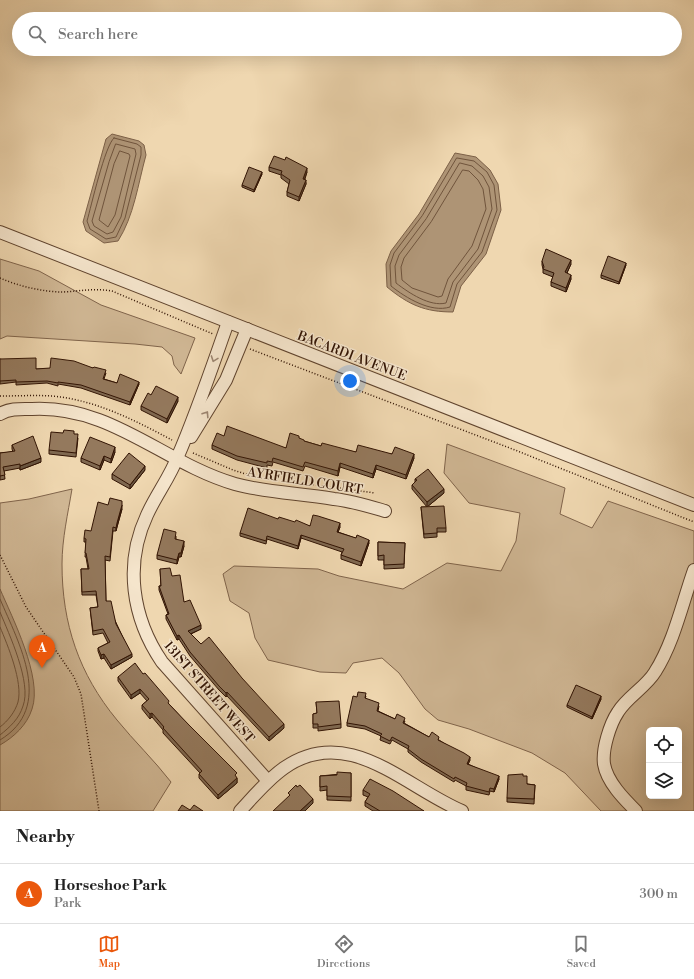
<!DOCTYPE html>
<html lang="en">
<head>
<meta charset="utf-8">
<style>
	:root { --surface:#fff; --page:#f2f2f2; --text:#222; --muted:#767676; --line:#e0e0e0; --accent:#ea580c }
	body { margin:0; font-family:"Libre Bodoni",serif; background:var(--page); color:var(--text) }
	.controls { position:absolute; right:12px; bottom:12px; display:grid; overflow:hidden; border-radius:6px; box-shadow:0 4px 16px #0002 }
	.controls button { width:36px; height:36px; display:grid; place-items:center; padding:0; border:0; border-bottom:1px solid var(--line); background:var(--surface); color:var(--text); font:20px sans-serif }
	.you { position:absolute; left:350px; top:381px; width:14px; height:14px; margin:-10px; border:3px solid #fff; border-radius:50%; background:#1a73e8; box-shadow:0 0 0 6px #1a73e833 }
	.badge { display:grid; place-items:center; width:26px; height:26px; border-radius:50%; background:var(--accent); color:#fff; font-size:13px; font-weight:700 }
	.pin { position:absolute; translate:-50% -33px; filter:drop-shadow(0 1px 2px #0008) }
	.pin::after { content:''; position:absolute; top:21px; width:14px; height:12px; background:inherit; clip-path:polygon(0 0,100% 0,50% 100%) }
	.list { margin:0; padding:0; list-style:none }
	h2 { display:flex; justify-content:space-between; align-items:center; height:52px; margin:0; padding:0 16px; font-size:17px }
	h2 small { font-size:13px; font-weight:400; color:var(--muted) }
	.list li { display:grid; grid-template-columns:26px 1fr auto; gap:12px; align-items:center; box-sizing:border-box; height:60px; padding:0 16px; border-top:1px solid var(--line) }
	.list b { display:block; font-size:15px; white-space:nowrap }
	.list p { margin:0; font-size:13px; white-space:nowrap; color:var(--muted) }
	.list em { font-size:13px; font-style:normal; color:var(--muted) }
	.icon { flex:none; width:22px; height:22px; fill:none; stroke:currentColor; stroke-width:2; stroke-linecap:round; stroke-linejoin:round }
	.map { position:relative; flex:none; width:694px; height:811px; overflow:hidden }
	.search { position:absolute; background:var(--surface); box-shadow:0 4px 16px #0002; left:12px; right:12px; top:12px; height:44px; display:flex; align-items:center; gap:10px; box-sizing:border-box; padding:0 14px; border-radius:22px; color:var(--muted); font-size:15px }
	.sheet { height:112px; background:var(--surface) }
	nav { display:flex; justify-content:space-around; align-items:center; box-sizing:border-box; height:56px; border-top:1px solid var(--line); background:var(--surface); font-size:11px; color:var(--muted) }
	nav a { display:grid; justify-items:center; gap:2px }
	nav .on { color:var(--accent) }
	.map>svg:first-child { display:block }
	.green { fill:#cfb693; stroke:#80644b; fill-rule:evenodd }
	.water { fill:#ae9475; stroke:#7c6047 }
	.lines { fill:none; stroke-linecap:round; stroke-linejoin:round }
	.shore { stroke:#70543c; stroke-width:1 }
	.minor-casing { stroke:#60442e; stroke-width:14 }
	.path { stroke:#311303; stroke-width:1.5; stroke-dasharray:1 2; stroke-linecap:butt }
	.minor { stroke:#f5e5cc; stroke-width:12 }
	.wall { fill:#7f6850; stroke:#311303 }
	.shaded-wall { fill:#685541; stroke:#311303 }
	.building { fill:#94795d; stroke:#311303 }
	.oneway { stroke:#9d8672 }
	.labels { text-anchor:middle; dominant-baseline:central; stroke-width:3; stroke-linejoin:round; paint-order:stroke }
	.street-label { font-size:13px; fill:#311303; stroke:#f5e5cc }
</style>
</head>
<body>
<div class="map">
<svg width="694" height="811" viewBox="0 0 694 811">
	<rect width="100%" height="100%" fill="#efd7b0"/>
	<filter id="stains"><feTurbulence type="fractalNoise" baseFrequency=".005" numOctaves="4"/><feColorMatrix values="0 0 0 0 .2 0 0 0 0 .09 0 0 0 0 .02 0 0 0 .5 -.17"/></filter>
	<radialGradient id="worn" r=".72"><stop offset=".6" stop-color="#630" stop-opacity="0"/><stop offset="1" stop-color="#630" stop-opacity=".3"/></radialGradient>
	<g class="green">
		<polygon points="0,259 39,271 101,305 195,338 181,374 174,365 172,356 162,347 135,344 7,336 0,339"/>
		<path d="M447,444L565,488L560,514L592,528L608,501L694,531V811H601L565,773L532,753L469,729L438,720L425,709L399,673L382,658L353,663L346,673L320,672L268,660L255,638L249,613L230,601L223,574L234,566L318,569L339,576L403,589L447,563L501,571L516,541L520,513L469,503L444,473ZM649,730H679V796H649Z"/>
		<path d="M72,489C68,513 62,539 62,564C62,624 79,674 117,720C134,741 154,760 171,782L153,811H0V503L29,499Z"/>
	</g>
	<g class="water">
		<path d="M112,134L139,141L144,145L146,155C138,184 134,216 118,241L104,243L86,231L83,222L106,139Z"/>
		<path d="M455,153L476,157L490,170L498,184L501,210L486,254L461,286L453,312C425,312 409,305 387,287L386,264L391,251L419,214Z"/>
		<path d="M0,589C12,617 43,678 32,709C27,725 14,737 0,745Z"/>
	</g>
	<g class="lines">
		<g class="shore">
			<path d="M114,138L137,144L141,147V155L125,218L116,237L106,239L90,229L87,221C91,207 105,145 114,138Z"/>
			<polygon points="116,144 135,149 136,154 121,217 113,232 107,234 94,226 92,221 109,162"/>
			<polygon points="120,151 129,154 130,156 115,215 108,227 99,220 114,164"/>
			<path d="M457,158L474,161L487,172L494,185L497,210L482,252L457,284L450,307C431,313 406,298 391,286L390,265L394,253L422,216Z"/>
			<path d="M460,163L472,166L483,176L489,187L492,209L478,249L453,282L446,303C430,307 409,293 396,283L395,266L399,255L426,219Z"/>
			<polygon points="463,170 469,171 478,180 483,189 486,209 472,246 448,279 442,296 438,297 412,288 402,280 401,267 404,258 431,222"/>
			<path d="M0,599C19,644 55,707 0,740"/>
			<path d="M0,612C9,634 32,683 23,706C19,719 10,727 0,735"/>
			<path d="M0,627C8,646 23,682 18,702C15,712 8,721 0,727"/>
		</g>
		<g class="minor-casing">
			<g id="minor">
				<polyline points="0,232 694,505"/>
				<path d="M228,322C212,367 197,412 178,456C170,477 156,495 147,515C124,564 132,618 162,662L268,781"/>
				<path d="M0,414C10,408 21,409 32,409C112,405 163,463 235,484C268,493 301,493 334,499C352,501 368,506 385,511"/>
				<polyline points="191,437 226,380 247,329"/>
				<path d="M240,811C254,796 267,780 284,768C348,723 405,787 462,811"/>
				<path d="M636,811C624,799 607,782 604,764C602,749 610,724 618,712C627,697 646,687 655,672C674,642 682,604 694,570"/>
			</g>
		</g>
		<g class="path">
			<path d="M0,278C18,286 43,292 63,292C80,291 96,288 112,291L213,334"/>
			<polyline points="250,349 515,450 694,522"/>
			<path d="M0,396C17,396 35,395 52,396C96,400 134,420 172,440"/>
			<polyline points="193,453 233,470 255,477"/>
			<polyline points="310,484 375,493"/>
			<polyline points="0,555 26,607 74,677 81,694 99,811"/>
		</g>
		<use href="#minor" class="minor"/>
	</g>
	<g class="wall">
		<polygon points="269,167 307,172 305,179 306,184 299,201 287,196 287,192 289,184 281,178 281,175 269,171"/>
		<polygon points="262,174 254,192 242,187 242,185"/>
		<polygon points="542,261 571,264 567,273 571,279 566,292 551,286 551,282 553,277 543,273 543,269 542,265"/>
		<polygon points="626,265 619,284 601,278 601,275"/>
		<polygon points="0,359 36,369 93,368 106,373 104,379 117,383 139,384 130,405 81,388 58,384 58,386 47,383 16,385 16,382 0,384"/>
		<polygon points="178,401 167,423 141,410 141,406"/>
		<polygon points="74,434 78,438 76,457 49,454 49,450"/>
		<polygon points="224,436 286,448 299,438 304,441 321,446 356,452 392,454 414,458 406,479 376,469 373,478 340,467 338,476 305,466 303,471 273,462 272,466 267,465 267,468 237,460 212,449 212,445"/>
		<polygon points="12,445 41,462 20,470 20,468 4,471 5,479 0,480 0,453 13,452 12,449"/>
		<polygon points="115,452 111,463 104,460 100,470 81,462 81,458"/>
		<polygon points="145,470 130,489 112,479 112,474"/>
		<polygon points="415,479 444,493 427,507 446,528 446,532 437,532 437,537 424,538 421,507 427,507 412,489 412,485 415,482"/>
		<polygon points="122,509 117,527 116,531 113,531 110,561 105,560 106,601 132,657 111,669 104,658 101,659 98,651 98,648 108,643 103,633 93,635 90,608 98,607 96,595 82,595 81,569 88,569 86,557 85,557 86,542 84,542 84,538 91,531"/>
		<polygon points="278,519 310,526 340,527 338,532 369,543 361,566 341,559 341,555 342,552 301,538 298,549 267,539 266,544 240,536 240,533"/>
		<polygon points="176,536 176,539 184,546 181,557 179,557 177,564 157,559 157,555"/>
		<polygon points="378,542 405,543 404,568 384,569 384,560 378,560"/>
		<polygon points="160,569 172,576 184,602 201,629 191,634 284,728 269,741 227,696 226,697 219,690 190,656 179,639 177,640 166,619 166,615 168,614 159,590 159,586 161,586"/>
		<polygon points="143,674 169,704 237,778 237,783 218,799 199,778 199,774 200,773 163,733 163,730 152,717 150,719 142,709 142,705 147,701 140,693 131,699 118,681 118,677"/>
		<polygon points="366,696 365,699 379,706 378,711 395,719 405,721 404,723 429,737 439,740 470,760 468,764 499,779 494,792 490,791 489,795 466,790 466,786 455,780 454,782 421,762 408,752 408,749 392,740 390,744 380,740 381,736 365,729 347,726 347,723 357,697"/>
		<polygon points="601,699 592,719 567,707 567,705"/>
		<polygon points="316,702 341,724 341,728 318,731 318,728 313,728 313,714 317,713"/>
		<polygon points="351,773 351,801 327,800 327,790 320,791 320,776"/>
		<polygon points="523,776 527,784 535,785 534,804 507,802 507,798"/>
		<polygon points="363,790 424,811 373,811 365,806 365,802 368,797 363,795"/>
	</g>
	<g class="shaded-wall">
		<polygon points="307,168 307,172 303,183 303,179"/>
		<polygon points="262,172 262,174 254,192 254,190"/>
		<polygon points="306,180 306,184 299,201 299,197"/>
		<polygon points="571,260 571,264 565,277 565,272"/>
		<polygon points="626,263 626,265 619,284 619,282"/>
		<polygon points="571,275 571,279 566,292 566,288"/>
		<polygon points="139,382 139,384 130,405 130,402"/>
		<polygon points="178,397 178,401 167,423 167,419"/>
		<polygon points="115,447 115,452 111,463 111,459"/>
		<polygon points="414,454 414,458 406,479 406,475"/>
		<polygon points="104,456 104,460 100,470 100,466"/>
		<polygon points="41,458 41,462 20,470 20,466"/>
		<polygon points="340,463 340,467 338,476 338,471"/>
		<polygon points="376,465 376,469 373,478 373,474"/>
		<polygon points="145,466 145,470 130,489 130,485"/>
		<polygon points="444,489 444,493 427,507 427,502"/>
		<polygon points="122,505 122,509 117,527 116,531 116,528"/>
		<polygon points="340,523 340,527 337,535 337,532"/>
		<polygon points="301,535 301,538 298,549 298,546"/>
		<polygon points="369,540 369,543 361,566 361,562"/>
		<polygon points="184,541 184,546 181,557 181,553"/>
		<polygon points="179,553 179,557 177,564 177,560"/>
		<polygon points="201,625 201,629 188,635 188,631"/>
		<polygon points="179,635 179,639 177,640 177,636"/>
		<polygon points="104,654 104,658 101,659 101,655"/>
		<polygon points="132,654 132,657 111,669 111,665"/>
		<polygon points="140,689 140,693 131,699 131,695"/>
		<polygon points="227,692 227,696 226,697 226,693"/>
		<polygon points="601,696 601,699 592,719 592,717"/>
		<polygon points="152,713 152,717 150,719 150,714"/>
		<polygon points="284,724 284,728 269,741 269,737"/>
		<polygon points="470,757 470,760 467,767 467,764"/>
		<polygon points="499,776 499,779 494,792 494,789"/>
		<polygon points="237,778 237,783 218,799 218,795"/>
		<polygon points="313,799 313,803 305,811 300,811"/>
	</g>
	<g class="building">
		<polygon points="274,156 285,160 286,157 307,168 303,179 306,180 299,197 287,192 290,180 281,174 282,171 269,167"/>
		<polygon points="249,167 262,172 254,190 242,185"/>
		<polygon points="546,249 571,260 565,272 571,275 566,288 551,282 554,273 543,269 544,267 542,261"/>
		<polygon points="608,256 626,263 619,282 601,275"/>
		<polygon points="36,358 36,369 50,368 51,358 74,361 93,368 94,367 106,370 103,379 117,383 120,374 139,382 130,402 81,385 58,382 58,383 47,381 16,382 16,380 0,381 0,359"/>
		<polygon points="156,386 178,397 167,419 141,406 148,393 151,395"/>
		<polygon points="227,426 286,448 290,433 299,436 299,438 304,440 304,441 321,446 322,443 356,452 358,445 392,454 395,447 414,454 406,475 376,465 373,474 340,463 338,471 305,462 303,467 273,458 272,462 267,461 267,463 237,456 212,445 217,433 224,436"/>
		<polygon points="64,430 74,431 74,434 78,434 76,453 49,450 51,432 63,433"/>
		<polygon points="33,436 41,458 20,466 20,464 3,467 5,475 0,476 0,453 15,451 12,445"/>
		<polygon points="90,437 115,447 111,459 104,456 100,466 81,458"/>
		<polygon points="129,453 145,466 130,485 112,474"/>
		<polygon points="428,469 444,489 427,502 412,485 417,480 415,479"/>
		<polygon points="110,498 122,501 122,505 117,523 116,528 113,527 110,557 105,556 106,601 111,601 116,624 132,654 111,665 104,654 101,655 98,648 110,642 103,629 93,631 90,608 98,607 96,591 82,592 81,569 89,569 86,553 85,553 86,539 84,538 85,530 91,531 98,502 108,505"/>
		<polygon points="444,506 446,528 437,528 437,533 424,534 421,507"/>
		<polygon points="248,508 278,519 279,517 295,522 296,520 310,526 313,515 318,516 340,523 337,532 356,538 357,535 369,540 361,562 341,555 344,549 301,535 298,546 267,536 266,541 240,533"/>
		<polygon points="164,529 176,532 175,539 184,541 181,553 179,553 177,560 157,555"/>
		<polygon points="378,542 405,543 404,564 384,565 384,555 378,556"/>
		<polygon points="170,568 172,576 180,575 184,602 190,600 201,625 188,631 201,644 209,637 242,678 284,724 269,737 227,692 226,693 219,686 190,652 179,635 177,636 166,615 169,614 159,586 161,586 160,569"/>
		<polygon points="135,663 143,674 145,673 169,701 168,703 189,725 237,773 235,775 237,778 218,795 199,774 202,771 163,728 164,727 152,713 150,714 142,705 149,699 140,689 131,695 118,677"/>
		<polygon points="576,685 601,696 592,717 567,705"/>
		<polygon points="358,692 366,693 365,698 379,703 377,711 395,719 397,714 405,718 403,723 429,737 432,732 439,737 438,740 464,753 470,757 467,764 499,776 494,789 490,788 489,792 466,786 467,783 455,777 454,779 421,759 408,749 409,746 392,737 390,741 380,736 382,734 365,726 347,723 353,696 357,697"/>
		<polygon points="339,701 341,724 318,727 318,724 313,724 313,714 317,713 316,702"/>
		<polygon points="337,772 351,773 351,797 327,796 327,786 320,787 320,776 337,775"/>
		<polygon points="523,774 523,776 527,776 527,784 535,785 534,799 507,798 508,775"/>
		<polygon points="370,779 393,791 424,811 380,811 365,802 370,794 363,790"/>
		<polygon points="296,785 297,787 300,785 313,799 300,811 273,811 290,795 288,793"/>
		<polygon points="182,805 190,810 194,805 203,811 178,811"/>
	</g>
	<defs><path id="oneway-chevron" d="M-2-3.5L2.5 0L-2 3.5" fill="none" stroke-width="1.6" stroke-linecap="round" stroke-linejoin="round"/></defs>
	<g class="oneway">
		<use href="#oneway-chevron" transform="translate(214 359) rotate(110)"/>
		<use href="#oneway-chevron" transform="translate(206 414) rotate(-57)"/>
	</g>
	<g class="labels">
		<g class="street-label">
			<text transform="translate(352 356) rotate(21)">BACARDI AVENUE</text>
			<text transform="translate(305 481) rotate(9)">AYRFIELD COURT</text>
			<text transform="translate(209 692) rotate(49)">131ST STREET WEST</text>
		</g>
	</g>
	<rect width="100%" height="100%" filter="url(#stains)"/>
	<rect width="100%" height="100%" fill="url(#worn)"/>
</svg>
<div class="controls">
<button><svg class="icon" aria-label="locate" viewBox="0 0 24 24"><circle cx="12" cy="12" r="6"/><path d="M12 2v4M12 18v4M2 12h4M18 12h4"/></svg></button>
<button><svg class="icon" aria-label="layers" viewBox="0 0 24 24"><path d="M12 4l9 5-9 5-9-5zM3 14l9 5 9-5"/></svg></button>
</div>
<div class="you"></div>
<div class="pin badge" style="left:42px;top:668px">A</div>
<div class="search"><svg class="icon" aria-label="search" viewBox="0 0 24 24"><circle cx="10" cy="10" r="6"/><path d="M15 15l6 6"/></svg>Search here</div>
</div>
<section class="sheet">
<h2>Nearby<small></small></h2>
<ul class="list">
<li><span class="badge">A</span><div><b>Horseshoe Park</b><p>Park</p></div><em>300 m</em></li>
</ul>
</section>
<nav>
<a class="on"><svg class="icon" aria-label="map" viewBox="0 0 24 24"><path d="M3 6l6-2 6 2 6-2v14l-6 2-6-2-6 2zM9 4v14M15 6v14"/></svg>Map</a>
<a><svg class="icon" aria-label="directions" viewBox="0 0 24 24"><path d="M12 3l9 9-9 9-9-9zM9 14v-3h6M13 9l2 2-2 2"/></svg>Directions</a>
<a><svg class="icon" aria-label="saved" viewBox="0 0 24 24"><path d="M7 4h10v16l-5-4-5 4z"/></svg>Saved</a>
</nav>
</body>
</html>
